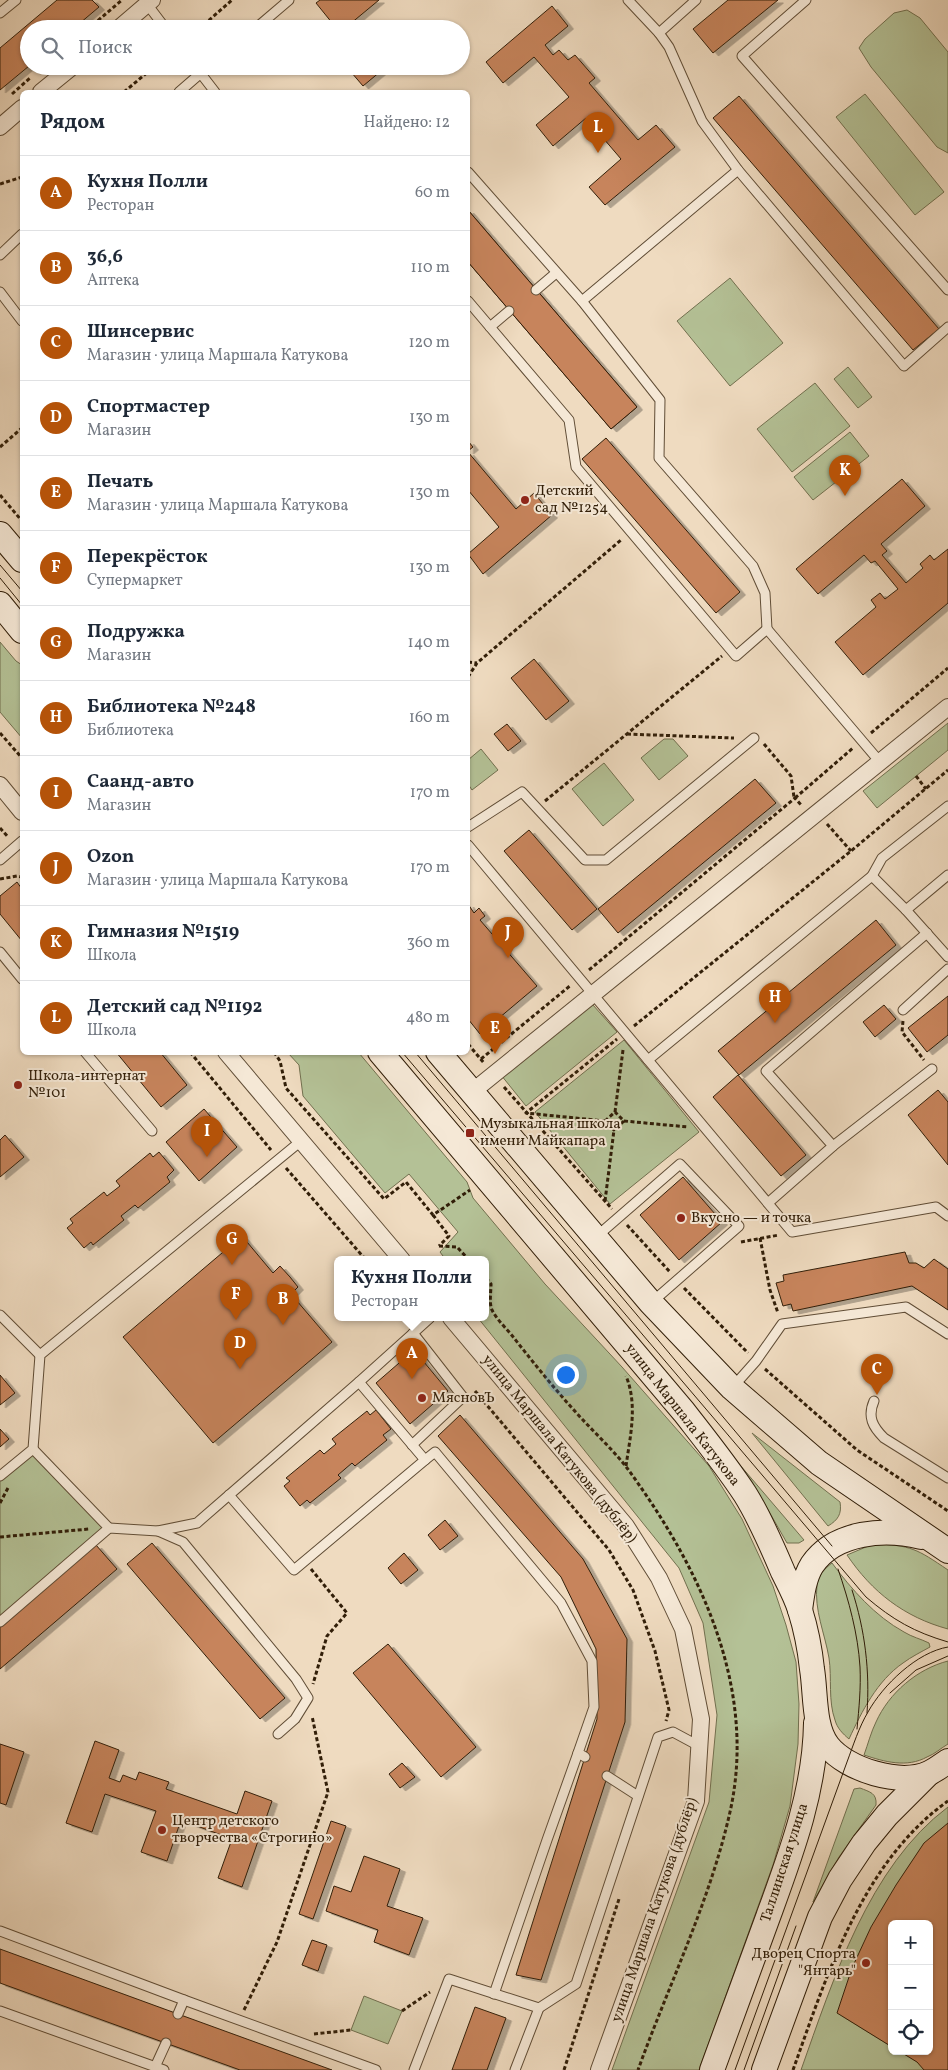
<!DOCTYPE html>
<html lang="ru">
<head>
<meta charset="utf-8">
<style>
	:root { --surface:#fff; --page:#f2f2f3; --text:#1f2937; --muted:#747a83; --line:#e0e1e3; --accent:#b45309 }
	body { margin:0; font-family:Vollkorn,serif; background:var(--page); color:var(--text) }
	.controls { position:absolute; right:15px; bottom:15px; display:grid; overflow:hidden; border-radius:8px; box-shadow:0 1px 4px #0004 }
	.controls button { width:45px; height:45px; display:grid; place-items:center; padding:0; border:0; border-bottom:1px solid var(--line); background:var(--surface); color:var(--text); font:25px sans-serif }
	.you { position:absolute; left:565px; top:1374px; width:18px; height:18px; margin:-12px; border:4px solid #fff; border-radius:50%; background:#1a73e8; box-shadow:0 0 0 8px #1a73e833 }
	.badge { display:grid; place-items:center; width:32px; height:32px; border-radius:50%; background:var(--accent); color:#fff; font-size:16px; font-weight:700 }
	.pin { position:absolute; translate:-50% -41px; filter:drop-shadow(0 1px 2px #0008) }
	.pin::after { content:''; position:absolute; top:26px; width:18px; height:15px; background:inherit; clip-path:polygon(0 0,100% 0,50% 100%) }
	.popup { position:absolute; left:334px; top:1256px; width:155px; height:65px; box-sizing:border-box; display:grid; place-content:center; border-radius:8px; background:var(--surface); filter:drop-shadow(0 1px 4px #0005); font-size:16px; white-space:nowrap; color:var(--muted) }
	.popup b { font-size:19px; color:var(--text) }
	.popup::after { content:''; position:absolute; left:50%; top:100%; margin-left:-10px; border:10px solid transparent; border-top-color:var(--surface) }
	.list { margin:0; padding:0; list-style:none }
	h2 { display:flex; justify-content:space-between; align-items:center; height:65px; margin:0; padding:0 20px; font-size:21px }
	h2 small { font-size:16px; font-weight:400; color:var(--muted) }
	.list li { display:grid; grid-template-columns:32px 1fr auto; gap:15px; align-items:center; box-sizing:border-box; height:75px; padding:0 20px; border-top:1px solid var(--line) }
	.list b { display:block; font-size:19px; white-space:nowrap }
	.list p { margin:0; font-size:16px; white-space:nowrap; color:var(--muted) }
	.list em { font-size:16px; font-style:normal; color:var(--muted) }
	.icon { flex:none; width:28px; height:28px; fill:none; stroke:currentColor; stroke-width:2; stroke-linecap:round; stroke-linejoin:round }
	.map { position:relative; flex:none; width:948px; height:2070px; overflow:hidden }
	.search { position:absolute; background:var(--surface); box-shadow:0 1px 4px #0004; left:20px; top:20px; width:450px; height:55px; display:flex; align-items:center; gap:12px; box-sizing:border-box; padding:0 18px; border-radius:28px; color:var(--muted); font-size:19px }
	.panel { position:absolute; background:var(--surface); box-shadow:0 1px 4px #0004; left:20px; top:90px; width:450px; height:965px; border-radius:8px }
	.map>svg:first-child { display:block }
	.green { fill:#b4c196; stroke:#72704f; fill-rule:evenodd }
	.building { fill:#c7845b; stroke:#311e08; filter:url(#shadow) }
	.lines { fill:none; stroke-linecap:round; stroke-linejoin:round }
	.lane-casing { stroke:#604d36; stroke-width:11 }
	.street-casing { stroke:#604d36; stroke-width:18 }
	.secondary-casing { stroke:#311e08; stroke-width:26 }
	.path { stroke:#311e08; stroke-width:3; stroke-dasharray:4 2.5; stroke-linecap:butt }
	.lane { stroke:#f5e8d6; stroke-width:9 }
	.street { stroke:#f5e8d6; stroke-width:16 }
	.secondary { stroke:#f5e8d6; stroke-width:24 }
	.tram { stroke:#311e08; stroke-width:1 }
	.poi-dot { fill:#8f2418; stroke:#f5e8d6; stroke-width:2 }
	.labels { text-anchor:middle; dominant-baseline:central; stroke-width:4; stroke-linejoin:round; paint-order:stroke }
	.poi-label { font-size:15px; fill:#311e08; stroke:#f5e8d6; text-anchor:start }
	.street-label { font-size:15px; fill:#311e08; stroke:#f5e8d6 }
</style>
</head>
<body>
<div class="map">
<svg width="948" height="2070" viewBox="0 0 948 2070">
	<defs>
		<filter id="shadow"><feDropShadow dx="5.5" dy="3" stdDeviation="0" flood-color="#0004"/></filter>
	</defs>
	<rect width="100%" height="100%" fill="#efdbc0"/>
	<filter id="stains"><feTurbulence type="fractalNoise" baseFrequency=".004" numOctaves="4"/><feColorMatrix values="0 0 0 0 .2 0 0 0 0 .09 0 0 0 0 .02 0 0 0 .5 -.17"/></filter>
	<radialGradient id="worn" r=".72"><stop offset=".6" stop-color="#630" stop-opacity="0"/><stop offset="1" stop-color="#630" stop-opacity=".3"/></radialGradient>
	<g class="green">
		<polygon points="907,10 920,18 948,52 948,153 937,147 871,67 859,48 865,39 894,13"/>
		<polygon points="865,94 944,192 915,215 836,117"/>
		<polygon points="730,278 783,343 730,386 677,321"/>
		<polygon points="848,367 872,397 858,408 834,379"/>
		<polygon points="815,383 850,426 792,472 757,429"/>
		<polygon points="850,432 869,456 813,500 794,477"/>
		<polygon points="0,642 16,661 22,665 22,738 0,712"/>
		<polygon points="948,723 948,750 877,808 863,791"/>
		<polygon points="664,739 673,739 688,756 659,780 641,758"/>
		<polygon points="481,749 498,770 472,790 468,784 468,760"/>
		<polygon points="604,763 634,800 603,826 572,789"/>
		<polygon points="589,1004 593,1005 617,1032 526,1106 501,1075"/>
		<polygon points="624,1040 699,1132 610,1204 535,1112"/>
		<polygon points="288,1053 359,1053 467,1182 473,1198 545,1284 622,1367 709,1466 742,1519 773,1586 786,1625 796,1662 799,1704 798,1744 790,1806 773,1865 699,2070 612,2070 709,1802 717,1715 703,1623 679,1568 478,1318 486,1318 486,1260 446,1260 440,1252 458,1232 409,1174 385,1193 303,1096 299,1065"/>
		<path d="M752,1433L840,1502C842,1514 838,1520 828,1526Z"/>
		<polygon points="33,1449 109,1528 0,1622 0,1476"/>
		<polygon points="734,1458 804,1540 799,1543 787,1543 759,1494"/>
		<path d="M873,1544C911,1545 917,1549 948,1570V1629C904,1617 872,1592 847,1555Z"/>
		<path d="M832,1563C852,1590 875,1616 904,1632C912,1637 921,1639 929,1643L930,1647C921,1652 911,1657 903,1663C877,1681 862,1711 849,1739C843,1734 837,1728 835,1720C828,1701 832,1678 829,1658C825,1634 814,1610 817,1585C818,1576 824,1569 832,1563Z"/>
		<path d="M948,1661V1744C941,1748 935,1754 927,1757C907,1768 885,1762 864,1755C868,1744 871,1732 876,1722C889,1693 917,1669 948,1661Z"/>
		<path d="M860,1788C870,1792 877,1793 876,1805L839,1857L813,1902L854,1789Z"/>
		<path d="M948,1807V2070H801C833,1980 869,1866 948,1807ZM892,1924H929V2051H892Z"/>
		<polygon points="364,1996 402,2011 388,2044 351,2030"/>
	</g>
	<g class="building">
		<polygon points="57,0 92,0 99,7 73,29 29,29 29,66 0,90 0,48"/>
		<polygon points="320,0 379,0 344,29 337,29 316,3"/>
		<polygon points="728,0 778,0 713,53 693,29"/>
		<polygon points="552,6 568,26 545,45 553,55 559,50 568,60 575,55 595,78 589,83 638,140 656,125 675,147 605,205 589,187 621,159 586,118 553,146 536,125 569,97 534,57 503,83 486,62"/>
		<polygon points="358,66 387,66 363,86 351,72"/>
		<polygon points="739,96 939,329 913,350 713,118"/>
		<polygon points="468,210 637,407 611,429 468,262"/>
		<polygon points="468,210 637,407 611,429 468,262"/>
		<polygon points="606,438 740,592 716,613 582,459"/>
		<polygon points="468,441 473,447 468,451"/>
		<polygon points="468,452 516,509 534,493 552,515 483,574 468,554 499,527 468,490"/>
		<polygon points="902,479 925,506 881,544 887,551 882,555 906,583 923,568 920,564 930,555 934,560 948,549 948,603 863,675 835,642 876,607 871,600 880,593 885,599 898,589 875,561 871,563 864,555 818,594 796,569"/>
		<polygon points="534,659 569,701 546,720 511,678"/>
		<polygon points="507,724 521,741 508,751 494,734"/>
		<polygon points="755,779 776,803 618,933 598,909"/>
		<polygon points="529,830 597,909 572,930 504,851"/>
		<polygon points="17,882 22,889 22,941 0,914 0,896"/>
		<polygon points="468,904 474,913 479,908 485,916 480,920 537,986 480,1034 468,1019"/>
		<polygon points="876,920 896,945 739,1075 718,1051"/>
		<polygon points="948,996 948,1035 927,1052 908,1028"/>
		<polygon points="884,1005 896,1019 875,1037 863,1022"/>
		<polygon points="116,1052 160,1052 187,1085 161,1107"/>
		<polygon points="738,1075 806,1155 781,1176 713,1097"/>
		<polygon points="938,1090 948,1102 948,1165 908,1115"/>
		<polygon points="204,1109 237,1147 199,1181 166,1142"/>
		<polygon points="5,1135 24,1157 0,1177 0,1140"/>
		<polygon points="159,1152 174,1170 167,1177 170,1182 138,1208 135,1205 121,1216 124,1220 93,1245 91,1242 84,1248 67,1228 73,1223 70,1219 104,1192 107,1196 120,1186 116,1181 150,1153 153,1157"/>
		<polygon points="683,1177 722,1222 679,1260 640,1215"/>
		<polygon points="242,1236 273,1273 280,1266 290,1277 298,1287 291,1294 332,1342 213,1443 123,1337"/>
		<polygon points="905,1252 909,1263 916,1263 924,1268 934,1259 948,1269 948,1310 912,1286 793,1311 791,1304 783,1306 776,1283 784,1281 783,1275"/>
		<polygon points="414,1350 448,1391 410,1424 376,1383"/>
		<polygon points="0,1375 15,1393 0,1405"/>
		<polygon points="376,1410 391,1429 383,1435 387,1440 355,1466 352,1463 338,1475 341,1478 310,1503 307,1500 300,1506 284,1486 290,1481 286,1478 320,1450 324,1454 336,1444 332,1439 367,1411 370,1415"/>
		<polygon points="460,1415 583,1559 627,1639 625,1722 541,1980 516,1975 597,1719 596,1649 561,1577 438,1436"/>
		<polygon points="0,1429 9,1439 0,1447"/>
		<polygon points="445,1520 458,1536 440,1550 428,1535"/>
		<polygon points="152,1543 285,1698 260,1719 127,1564"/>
		<polygon points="96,1545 117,1569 0,1669 0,1627"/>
		<polygon points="404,1553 418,1570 401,1584 388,1568"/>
		<polygon points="388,1644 476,1747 441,1777 353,1673"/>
		<polygon points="95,1741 119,1750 109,1778 120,1782 123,1775 136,1780 139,1772 169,1782 166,1789 237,1814 245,1791 272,1801 242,1887 218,1878 232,1839 181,1820 167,1861 141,1852 156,1811 105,1794 92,1832 66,1823"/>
		<polygon points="0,1744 24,1752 6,1805 0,1803"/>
		<polygon points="402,1763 415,1777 400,1788 389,1774"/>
		<polygon points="331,1821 346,1826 313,1919 299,1914"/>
		<polygon points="948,1823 948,2070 924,2070 917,2062 899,2051 929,2051 929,1924 892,1924 892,2047 837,2013 852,1968 871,1927 896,1885 924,1843"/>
		<polygon points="364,1856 400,1869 387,1906 423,1918 409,1955 374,1942 378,1930 326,1911 334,1886 351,1892"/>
		<polygon points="312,1940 327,1945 318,1971 302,1965"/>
		<polygon points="0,1949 178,2014 332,2070 240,2070 0,1983"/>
		<polygon points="475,2007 506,2018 487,2070 452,2070"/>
	</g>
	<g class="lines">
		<g class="lane-casing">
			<g id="lane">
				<polyline points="628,0 659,33 669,47 702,121 738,170 904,366 948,327"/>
				<polyline points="806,0 742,56 948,290"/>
				<polyline points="147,4 166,29"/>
				<polyline points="0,13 16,0"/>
				<polyline points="255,29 289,0"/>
				<polyline points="659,33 696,0"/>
				<polyline points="195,66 215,92"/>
				<polyline points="179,92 209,66"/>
				<polyline points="468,172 582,301 660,400 659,458 753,566 765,593 767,629"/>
				<polyline points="0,255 22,234"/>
				<polyline points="536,290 556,273"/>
				<polyline points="0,292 22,321"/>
				<polyline points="468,301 569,420 576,467 736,656 767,629 880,762"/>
				<polyline points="582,301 738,170"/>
				<polyline points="490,327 509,311"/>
				<polyline points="468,827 522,792 585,860 606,860 754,738"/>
				<polyline points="468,845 792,1232 936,1207 948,1216"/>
				<polyline points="0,860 22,841"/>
				<polyline points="872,876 906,910 948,957"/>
				<polyline points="906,910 948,875"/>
				<polyline points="0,952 22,979"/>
				<polyline points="903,1010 948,969"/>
				<polyline points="85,1052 152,1131"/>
				<polyline points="648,1060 872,876 882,858 948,806"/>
				<polyline points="833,1146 932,1069"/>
				<polyline points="768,1203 833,1146 766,1071 927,933"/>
				<polyline points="596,1237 680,1164 739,1226 651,1303"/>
				<polyline points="0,1315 40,1355"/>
				<polyline points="359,1382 425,1460 435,1452 561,1603 592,1661 594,1707 578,1753 585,1757"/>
				<polyline points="732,1388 756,1361 782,1324 906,1307 948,1334"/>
				<path d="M874,1401C867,1417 873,1427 884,1438L948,1478"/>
				<polyline points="412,1445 463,1397 413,1333"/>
				<polyline points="33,1449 109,1528"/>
				<polyline points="0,1476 33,1449 40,1355 301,1141"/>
				<polyline points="229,1495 294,1570 425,1460"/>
				<polyline points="158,1531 183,1542 296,1679 308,1698 295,1719 278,1734"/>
				<polyline points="0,1622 109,1528 158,1531 197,1523 359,1382 430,1318"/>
				<polyline points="607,1776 638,1796"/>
				<polyline points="0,1931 184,2000 178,2014"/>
				<polyline points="494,1994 547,1840 578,1753"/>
				<polyline points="184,2000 376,2070"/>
				<polyline points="0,2011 164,2070"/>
				<polyline points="155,2067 166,2043"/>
				<polyline points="414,2070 449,1979 539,2008"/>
				<polyline points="515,2070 539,2008 576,1984 658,1737 673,1732 699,1746"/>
			</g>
		</g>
		<g class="street-casing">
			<g id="street">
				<polyline points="118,29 152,0"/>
				<polyline points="41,92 73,66"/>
				<polyline points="0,127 22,108"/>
				<polyline points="0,785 22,812"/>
				<polyline points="226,1052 402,1260"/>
				<polyline points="472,1092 948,707"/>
				<polyline points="451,1318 626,1526 659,1578 683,1629 701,1719 696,1801 599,2070"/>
			</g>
		</g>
		<g class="secondary-casing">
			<g id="secondary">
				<polyline points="0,534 22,560"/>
				<polyline points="0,604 22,631"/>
				<path d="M380,1052L684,1412C705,1439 726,1465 745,1494C760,1518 772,1546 783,1572C789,1584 796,1597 800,1610C806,1629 810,1650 812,1669C816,1693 813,1727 828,1746C847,1770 900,1786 929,1773C936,1770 942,1765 948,1761"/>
				<polyline points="438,1052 651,1303 732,1388 819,1463 948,1551"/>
				<path d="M800,1610C802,1595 804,1578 812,1565C835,1531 886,1528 921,1537"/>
				<path d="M712,2070C731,2019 749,1968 768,1917C791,1854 815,1791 816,1723"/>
				<polyline points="764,2070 820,1917 840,1879 864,1843 887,1815 928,1774"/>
			</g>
		</g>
		<g class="path">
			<polyline points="88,29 122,0"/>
			<polyline points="199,29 232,0"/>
			<polyline points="124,92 155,66"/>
			<polyline points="12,94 30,78"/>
			<polyline points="0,184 22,177"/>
			<polyline points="0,447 22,428"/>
			<polyline points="0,495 22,521"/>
			<polyline points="468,662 477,663"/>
			<polyline points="468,677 477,663 621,540"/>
			<polyline points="0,733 22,758"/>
			<polyline points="871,733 948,668"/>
			<polyline points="627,734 734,738"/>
			<polyline points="764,744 791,776 794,797"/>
			<polyline points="916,776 926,789"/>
			<polyline points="795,798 853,748"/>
			<polyline points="545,801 722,656"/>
			<polyline points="827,824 851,851"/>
			<polyline points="0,828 8,837"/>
			<polyline points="0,879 17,876 22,877"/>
			<polyline points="589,970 795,798 802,806"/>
			<polyline points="903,1021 902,1032 924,1060"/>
			<polyline points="634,1026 851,851 948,770"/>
			<polyline points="468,1044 484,1063"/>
			<polyline points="190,1052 271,1150"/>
			<polyline points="274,1052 280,1061 286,1088 384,1199 406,1182 433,1215 470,1190"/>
			<polyline points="481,1059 571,985"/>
			<polyline points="504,1087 612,1209"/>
			<polyline points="615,1112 623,1050"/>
			<polyline points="605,1121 615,1112 624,1121 614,1130 605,1121 526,1113 617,1039"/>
			<polyline points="624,1121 688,1127"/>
			<polyline points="286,1168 366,1260"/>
			<polyline points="605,1201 614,1130"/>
			<polyline points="433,1215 449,1236 439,1246"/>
			<polyline points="627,1225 670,1272"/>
			<polyline points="760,1238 770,1290 778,1313"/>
			<polyline points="741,1242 779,1235"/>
			<polyline points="439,1246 457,1247 469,1260"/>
			<path d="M486,1278L491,1284C491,1291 489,1304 492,1310C497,1320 507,1329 514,1338C536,1366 558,1393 582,1419C597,1435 614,1451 627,1468C699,1566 758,1687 730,1812C710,1901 669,1984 638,2070"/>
			<polyline points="684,1288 748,1353"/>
			<polyline points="765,1369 857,1450 948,1511"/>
			<polyline points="475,1391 609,1550 633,1590 655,1651 669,1710 666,1721"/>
			<path d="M626,1466C630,1437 638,1405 626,1376"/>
			<polyline points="0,1503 9,1486"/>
			<polyline points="0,1537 89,1529"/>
			<polyline points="311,1569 347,1613 327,1636 313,1684"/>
			<polyline points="244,2010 277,1942 328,1792 312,1716"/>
			<polyline points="402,2011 430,1992"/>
			<polyline points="314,2034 351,2030"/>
			<polyline points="564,2070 619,1899"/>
			<path d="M793,2070C827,1975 862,1862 948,1801"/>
		</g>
		<use href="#lane" class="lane"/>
		<use href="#street" class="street"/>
		<use href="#secondary" class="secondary"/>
		<g class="tram">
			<polyline points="0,565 22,591"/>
			<polyline points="0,578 22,605"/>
			<path d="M402,1052L866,1597C893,1620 914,1632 948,1642"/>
			<polyline points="415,1052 832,1546"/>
			<path d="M838,1569C849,1601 858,1634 860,1667C861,1688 859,1708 857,1729"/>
			<path d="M852,1590C865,1630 870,1671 867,1713"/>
			<polyline points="890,1693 916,1670 948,1656"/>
			<path d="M735,2070L847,1762C853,1746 859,1727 868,1712C883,1685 917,1652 948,1647"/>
			<polyline points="744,2070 796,1926"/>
		</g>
	</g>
	<g class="poi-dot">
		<circle cx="525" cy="500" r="5"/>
		<circle cx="18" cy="1085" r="5"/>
		<rect x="465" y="1128" width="10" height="10" rx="2.5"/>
		<circle cx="681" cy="1218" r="5"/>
		<circle cx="422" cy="1398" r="5"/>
		<circle cx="162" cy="1830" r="5"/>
		<circle cx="866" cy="1963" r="5"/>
	</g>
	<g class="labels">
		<g class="poi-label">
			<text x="535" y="491">Детский<tspan x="535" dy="17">сад №1254</tspan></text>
			<text x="28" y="1076">Школа-интернат<tspan x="28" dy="17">№101</tspan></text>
			<text x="480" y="1124">Музыкальная школа<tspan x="480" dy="17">имени Майкапара</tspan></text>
			<text x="691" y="1218">Вкусно — и точка</text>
			<text x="432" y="1398">МясновЪ</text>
			<text x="172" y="1821">Центр детского<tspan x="172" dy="17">творчества «Строгино»</tspan></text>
			<text x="856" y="1954" text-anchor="end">Дворец Спорта<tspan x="856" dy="17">"Янтарь"</tspan></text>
		</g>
		<g class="street-label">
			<text transform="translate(682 1415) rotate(52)">улица Маршала Катукова</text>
			<text transform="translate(559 1449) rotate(51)">улица Маршала Катукова (дублёр)</text>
			<text transform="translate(785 1863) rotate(-72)">Таллинская улица</text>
			<text transform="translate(655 1910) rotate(-71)">улица Маршала Катукова (дублёр)</text>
		</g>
	</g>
	<rect width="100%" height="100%" filter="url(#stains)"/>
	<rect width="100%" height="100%" fill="url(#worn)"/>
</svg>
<div class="controls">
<button>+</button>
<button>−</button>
<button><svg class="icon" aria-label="locate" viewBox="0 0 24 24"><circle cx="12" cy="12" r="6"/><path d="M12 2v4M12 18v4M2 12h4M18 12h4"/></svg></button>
</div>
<div class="you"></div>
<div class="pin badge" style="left:412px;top:1379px">A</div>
<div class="popup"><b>Кухня Полли</b>Ресторан</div>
<div class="pin badge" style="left:283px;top:1325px">B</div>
<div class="pin badge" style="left:877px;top:1395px">C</div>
<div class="pin badge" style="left:240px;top:1369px">D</div>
<div class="pin badge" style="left:495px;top:1054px">E</div>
<div class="pin badge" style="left:236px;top:1320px">F</div>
<div class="pin badge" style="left:232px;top:1265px">G</div>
<div class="pin badge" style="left:775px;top:1023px">H</div>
<div class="pin badge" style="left:207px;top:1157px">I</div>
<div class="pin badge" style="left:508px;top:958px">J</div>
<div class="pin badge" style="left:845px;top:496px">K</div>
<div class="pin badge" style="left:598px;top:153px">L</div>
<div class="search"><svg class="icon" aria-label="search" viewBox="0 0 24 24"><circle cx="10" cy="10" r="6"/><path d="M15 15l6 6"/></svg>Поиск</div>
<section class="panel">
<h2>Рядом<small>Найдено: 12</small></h2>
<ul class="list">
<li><span class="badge">A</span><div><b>Кухня Полли</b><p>Ресторан</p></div><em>60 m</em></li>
<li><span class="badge">B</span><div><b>36,6</b><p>Аптека</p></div><em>110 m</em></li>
<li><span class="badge">C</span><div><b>Шинсервис</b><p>Магазин · улица Маршала Катукова</p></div><em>120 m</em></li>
<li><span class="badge">D</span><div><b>Спортмастер</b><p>Магазин</p></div><em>130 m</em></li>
<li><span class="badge">E</span><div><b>Печать</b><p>Магазин · улица Маршала Катукова</p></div><em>130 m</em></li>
<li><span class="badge">F</span><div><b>Перекрёсток</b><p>Супермаркет</p></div><em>130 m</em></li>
<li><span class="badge">G</span><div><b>Подружка</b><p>Магазин</p></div><em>140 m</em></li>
<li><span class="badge">H</span><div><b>Библиотека №248</b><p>Библиотека</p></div><em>160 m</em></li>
<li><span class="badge">I</span><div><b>Саанд-авто</b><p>Магазин</p></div><em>170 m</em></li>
<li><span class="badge">J</span><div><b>Ozon</b><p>Магазин · улица Маршала Катукова</p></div><em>170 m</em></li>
<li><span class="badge">K</span><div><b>Гимназия №1519</b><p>Школа</p></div><em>360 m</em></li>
<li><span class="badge">L</span><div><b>Детский сад №1192</b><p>Школа</p></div><em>480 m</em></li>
</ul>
</section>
</div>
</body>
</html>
